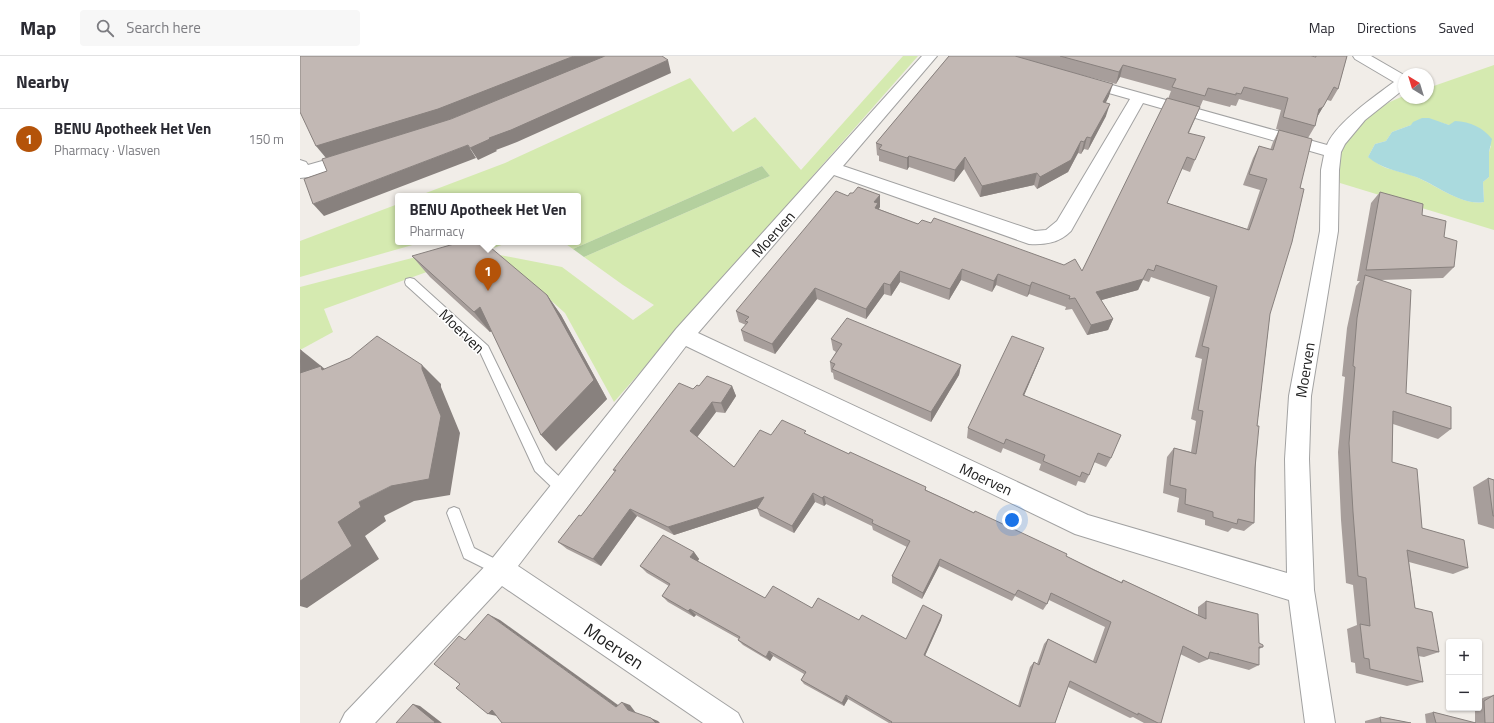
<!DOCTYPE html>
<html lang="en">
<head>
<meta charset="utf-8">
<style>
	:root { --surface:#fff; --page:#f7f7f7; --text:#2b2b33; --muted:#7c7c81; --line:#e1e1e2; --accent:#b45309 }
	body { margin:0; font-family:"Titillium Web",sans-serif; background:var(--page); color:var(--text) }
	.controls { position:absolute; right:12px; bottom:12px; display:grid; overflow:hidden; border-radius:4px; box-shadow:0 1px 3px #0004 }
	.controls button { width:36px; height:36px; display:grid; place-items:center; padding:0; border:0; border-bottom:1px solid var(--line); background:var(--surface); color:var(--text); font:20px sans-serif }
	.compass { position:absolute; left:1098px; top:12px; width:36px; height:36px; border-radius:50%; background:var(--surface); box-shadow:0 1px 3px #0004; rotate:322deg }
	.you { position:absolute; left:712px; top:464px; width:14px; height:14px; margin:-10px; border:3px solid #fff; border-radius:50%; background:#1a73e8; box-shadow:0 0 0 6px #1a73e833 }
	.badge { display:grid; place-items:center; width:26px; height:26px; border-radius:50%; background:var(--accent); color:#fff; font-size:13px; font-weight:700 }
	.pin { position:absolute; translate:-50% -33px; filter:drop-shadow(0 1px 2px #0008) }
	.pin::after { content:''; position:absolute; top:21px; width:14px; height:12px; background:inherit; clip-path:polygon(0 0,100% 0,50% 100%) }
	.popup { position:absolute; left:95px; top:137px; width:186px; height:52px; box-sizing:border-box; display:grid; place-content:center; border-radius:4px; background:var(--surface); filter:drop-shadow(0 1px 3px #0005); font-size:13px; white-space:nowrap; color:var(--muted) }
	.popup b { font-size:15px; color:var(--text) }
	.popup::after { content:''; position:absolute; left:50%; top:100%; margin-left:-8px; border:8px solid transparent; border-top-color:var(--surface) }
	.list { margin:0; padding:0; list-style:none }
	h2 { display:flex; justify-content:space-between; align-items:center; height:52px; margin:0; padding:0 16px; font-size:17px }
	h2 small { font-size:13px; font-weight:400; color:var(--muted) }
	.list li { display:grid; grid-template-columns:26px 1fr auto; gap:12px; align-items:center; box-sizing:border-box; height:60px; padding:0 16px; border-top:1px solid var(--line) }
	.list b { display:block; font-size:15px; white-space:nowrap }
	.list p { margin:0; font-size:13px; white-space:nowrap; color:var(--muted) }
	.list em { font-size:13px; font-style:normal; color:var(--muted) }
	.icon { flex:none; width:22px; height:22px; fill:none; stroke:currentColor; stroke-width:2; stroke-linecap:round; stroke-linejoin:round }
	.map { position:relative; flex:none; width:1194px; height:667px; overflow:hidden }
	header { display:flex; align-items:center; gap:24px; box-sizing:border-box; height:56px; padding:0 20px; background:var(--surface); border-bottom:1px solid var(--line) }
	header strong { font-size:19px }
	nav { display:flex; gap:22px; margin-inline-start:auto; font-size:14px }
	.search { width:280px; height:36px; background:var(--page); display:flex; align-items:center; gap:10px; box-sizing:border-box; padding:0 14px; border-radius:4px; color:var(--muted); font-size:15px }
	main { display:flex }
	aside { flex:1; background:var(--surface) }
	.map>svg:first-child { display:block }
	.grass { fill:#d5eab0; fill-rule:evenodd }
	.forest { fill:#b4d09e }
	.water { fill:#aadade }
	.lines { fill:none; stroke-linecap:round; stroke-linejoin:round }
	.service-casing { stroke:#a2a2a2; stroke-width:2 }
	.minor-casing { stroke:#a2a2a2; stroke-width:2 }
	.service { fill:#fff; fill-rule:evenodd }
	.minor { fill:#fff; fill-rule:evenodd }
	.wall { fill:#a79e9b; fill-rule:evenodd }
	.shaded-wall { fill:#88817e }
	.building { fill:#c2b8b4; stroke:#88817e }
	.labels { text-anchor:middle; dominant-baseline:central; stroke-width:3; stroke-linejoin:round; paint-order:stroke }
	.street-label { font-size:15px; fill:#212121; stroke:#fff }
	.near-street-label { font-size:18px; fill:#212121; stroke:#fff }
</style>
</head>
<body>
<header>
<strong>Map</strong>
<div class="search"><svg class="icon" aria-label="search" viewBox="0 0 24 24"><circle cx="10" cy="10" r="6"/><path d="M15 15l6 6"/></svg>Search here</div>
<nav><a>Map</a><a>Directions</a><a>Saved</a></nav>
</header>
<main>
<aside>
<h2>Nearby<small></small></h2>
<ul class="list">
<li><span class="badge">1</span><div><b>BENU Apotheek Het Ven</b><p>Pharmacy · Vlasven</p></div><em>150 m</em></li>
</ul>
</aside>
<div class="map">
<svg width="1194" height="667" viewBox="0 0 1194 667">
	<rect width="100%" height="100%" fill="#f1ede8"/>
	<g class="grass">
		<polygon points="603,0 618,0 314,346 265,257 200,199 262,211 333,264 354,249 323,229 284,201 470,120 462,110 273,193 263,186 278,186 278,140 118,140 205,107 390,22 433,76 455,61 501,114"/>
		<path d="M1194,9V174L1040,127C1039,121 1038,112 1039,106C1044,76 1077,49 1104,40V42H1128V32ZM1139,66L1149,69L1191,90L1189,96V121L1183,126L1184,146C1162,150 1136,129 1116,121C1106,117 1096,115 1086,112C1080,110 1074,104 1068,101L1075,88L1086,85L1092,76L1111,69Z"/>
		<polygon points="98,148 98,186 123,186 0,221 0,185"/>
		<polygon points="174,186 210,186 24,253 33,276 0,294 0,231"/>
	</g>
	<polygon class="forest" points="462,110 470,120 284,201 273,193"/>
	<path class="water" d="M1122,62H1129L1149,69L1155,65C1171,66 1182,71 1192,83L1189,96V121L1183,126L1184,146C1161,150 1137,129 1116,121C1099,115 1081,113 1068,101L1075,88L1086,85L1092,76L1111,69L1113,66Z"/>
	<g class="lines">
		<g class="service-casing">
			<g id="service">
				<polygon points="110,222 114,223 188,290 245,407 268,429 270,433 268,437 263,439 258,437 235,415 180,296 106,229 105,226 106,223"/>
				<polygon points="154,451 159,453 174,492 205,508 207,513 205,518 200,520 164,502 147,457 149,453"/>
			</g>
		</g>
		<g class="minor-casing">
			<g id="minor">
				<path d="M622,0H637L543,110L735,175L746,174L757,165L830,43L777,28L774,25L777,22L782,20L787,22L1027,89C1036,67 1075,40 1094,26L1055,3L1053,0H1071L1104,19V33L1065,64L1045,88L1041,96L1039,114L1038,175L1011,340L1009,403L1014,534L1035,667H1005L989,544L775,478L386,290L218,510L438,657L443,667H403L202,530L75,667H40L45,657L191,504L376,273ZM843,47L1024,99L1021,114L1020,175L989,340L985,403L987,517L788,459L398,277L534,119L729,188C745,189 759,187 771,175Z"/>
				<polygon points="54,96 60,97 62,101 60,105 9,121 0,122 0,104 6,106 8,109"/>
			</g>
		</g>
		<use href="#service" class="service"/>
		<use href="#minor" class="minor"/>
	</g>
	<g class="wall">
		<path d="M649,0H1011L1014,1L1015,0H1047L1038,33L1031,45L1027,44L1017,61L1015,70L1008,82L1000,132L970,258L957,370L954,467L944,475L932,472L928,476L905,469V464L877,456L879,442L863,437L867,401L874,392L891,396L896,365L891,363L902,303L895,301L910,241L851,221L849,226L843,224L838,234L801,244L813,263L808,274L787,279L772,253L765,254L766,251L729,238L727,241L696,229L692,236L661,224L649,244L600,226L591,240L584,238L566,263L517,243L475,298L444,285L441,274L446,269L439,266L436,255L548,140L553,137L580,139V151L579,153L618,168L782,215L868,43L871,35L820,21L816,28L770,16L809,40L806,46V60L788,94L784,93L781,98L778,97L768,116L737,133L734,129L680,141L664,113L654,126L609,111L607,114L579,105V100L577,99L576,87ZM939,43L981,54L976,73L979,74L973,86L970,94L959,90L953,102L943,129L960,134L947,173L867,147L882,113L890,116L895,104L889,77L903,44L930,51L931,49L936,50Z"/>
		<polygon points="1080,136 1122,159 1144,181 1154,211 1143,222 1081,224 1106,337 1151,373 1138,383 1093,368 1092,406 1122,472 1168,512 1153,518 1109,506 1115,552 1139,596 1124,601 1118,600 1123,626 1107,630 1056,617 1055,607 1051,606 1047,573 1057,569 1053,529 1046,527 1041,464 1038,396 1045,321 1042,320 1047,272 1056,230 1060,225 1057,225 1071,147"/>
		<polygon points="112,200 247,239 261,259 307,343 256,395 241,379 192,275 190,276 130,221"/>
		<polygon points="531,283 661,309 659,319 631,366 534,323 533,317 531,316 530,306 536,296 533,294"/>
		<polygon points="740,302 724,339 811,402 806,411 794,406 789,419 785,427 778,425 776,430 739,414 741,408 703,392 701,397 667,382 668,372"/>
		<polygon points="399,330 432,330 436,340 425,357 416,356 397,381 434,411 471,379 506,378 549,398 626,431 626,434 821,526 823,524 898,559 898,551 906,545 959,587 963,591 959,593 959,609 949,614 909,603 899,607 880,598 861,667 844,667 833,661 830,662 768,631 755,667 589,667 548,643 544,650 504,628 501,624 504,618 473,600 470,605 443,589 438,584 439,583 396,559 394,561 368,546 362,540 369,530 347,517 340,510 394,496 399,503 398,505 465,542 512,552 559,564 606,583 642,559 641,564 625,600 718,650 730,611 734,606 737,608 744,588 748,583 793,605 805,571 749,544 747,548 743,554 715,540 712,545 639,510 622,543 592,527 592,520 607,491 573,474 572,470 526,448 524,450 515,446 494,477 460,460 457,452 374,479 337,460 301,510 267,493 258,486 281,460 315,416 313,414 393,333"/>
		<polygon points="1188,422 1194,424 1194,473 1178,468 1173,431"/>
		<polygon points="1194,639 1194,667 1126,667 1125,658 1133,656 1175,667 1175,652 1179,652 1179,644 1185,641"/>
		<polygon points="1080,661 1111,667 1065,667 1065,665"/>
	</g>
	<g class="shaded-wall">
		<polygon points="274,0 309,0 146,65 26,102 16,90"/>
		<polygon points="368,4 371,17 217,86 196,94 197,95 178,104 170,92 189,82"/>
		<polygon points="823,9 820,21 816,28 819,16"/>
		<polygon points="813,28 809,40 800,58 803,46"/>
		<polygon points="810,48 806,60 788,94 791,82"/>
		<polygon points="1023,51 1016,63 1019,53"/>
		<polygon points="787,81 784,93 781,98 784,86"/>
		<polygon points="781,85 778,97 768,116 737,133 740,121"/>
		<polygon points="168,89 176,102 24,160 13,148"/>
		<polygon points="609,100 609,111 607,114 607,102"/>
		<polygon points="665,101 664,113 654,126 655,114"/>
		<polygon points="737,117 734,129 680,141 682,130"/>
		<polygon points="580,139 580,151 579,152 579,159 575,163 574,146"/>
		<polygon points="662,213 661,224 649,244 650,233"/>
		<polygon points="848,213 838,234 791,247 796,236"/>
		<polygon points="600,215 600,226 591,240 590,229"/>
		<polygon points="698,218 696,229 692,236 694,225"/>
		<polygon points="732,226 729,238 727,241 730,230"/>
		<polygon points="584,227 584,238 566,263 566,253"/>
		<polygon points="515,232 517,243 475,298 472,288"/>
		<polygon points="247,239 261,259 307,343 256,395 241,379"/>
		<polygon points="180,251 197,271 190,276 174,256"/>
		<polygon points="813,263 808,274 787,279 791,269"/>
		<polygon points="744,292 740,302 720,349 723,339"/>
		<polygon points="1,294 45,329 0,317"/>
		<polygon points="122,309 141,328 141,331 160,377 150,439 114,445 84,460 86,465 65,480 79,503 7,552 0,550 0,525 38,466 59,446 91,430 122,313"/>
		<polygon points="661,309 659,319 631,366 631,356"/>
		<polygon points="432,330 436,340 425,357 421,347"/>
		<polygon points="412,346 416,356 395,384 390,375"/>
		<polygon points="513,437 515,446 494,477 492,470"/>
		<polygon points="524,440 526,448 524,450 522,442"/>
		<polygon points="464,441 467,449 374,479 368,471"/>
		<polygon points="330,453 337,460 301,510 293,503"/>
		<polygon points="394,496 399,503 396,508 390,501"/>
		<polygon points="640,503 639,510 622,543 623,537"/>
		<polygon points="390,553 396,559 394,561 388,555"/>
		<polygon points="188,558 200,564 325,654 316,651"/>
		<polygon points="642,559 641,564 623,604 624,599"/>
		<polygon points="469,595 473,600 470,605 466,601"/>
		<polygon points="546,639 548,643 544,650 542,647"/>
		<polygon points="322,646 330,649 336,657 328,654"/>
		<polygon points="113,648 120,650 142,667 134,667"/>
		<polygon points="192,654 201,661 188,658"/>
		<polygon points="351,662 358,665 360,667 356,667"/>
	</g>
	<g class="building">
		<polygon points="0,0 274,0 138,53 16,90 0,56"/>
		<polygon points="305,0 362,0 368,4 211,74 189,82 190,83 170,92 168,89 13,148 4,123 27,115 22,103 151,63"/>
		<polygon points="649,0 715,0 813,28 803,46 810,48 791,82 787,81 784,86 781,85 771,104 740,121 737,117 682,130 665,101 655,114 609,100 607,102 579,93 582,89 576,87"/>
		<polygon points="760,0 1011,0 1016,1 1016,0 1047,0 1038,33 1034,31 1023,51 1019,53 1015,70 983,61 988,42 944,31 941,38 936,37 936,39 908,32 905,40 872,31 876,23 823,9 819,16"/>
		<polygon points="867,42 900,51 888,77 905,81 895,104 887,101 867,147 949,174 967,123 949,118 959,90 973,94 979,74 1012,83 1000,132 1004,133 992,186 970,258 957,370 959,370 955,412 954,467 938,463 937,468 913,461 913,456 885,448 886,433 870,429 874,392 896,398 903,355 898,354 909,292 902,290 917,230 856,209 854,215 848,213 843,223 796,236 813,263 791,269 775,242 769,243 770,240 732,226 730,230 698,218 694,225 662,213 650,233 600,215 590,229 584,227 566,253 515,232 472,288 441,274 448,266 445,265 449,261 436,255 536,135 548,140 550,137 553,137 558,131 580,139 574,146 578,147 575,152 618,168 622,164 631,167 634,162 764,209 775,203 782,215"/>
		<polygon points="1080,136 1123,148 1122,159 1146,165 1144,181 1157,185 1154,211 1066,214"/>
		<polygon points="161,186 184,186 247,239 294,324 241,379 180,251 174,256 112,200"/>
		<polygon points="1065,219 1111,234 1106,337 1151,351 1151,373 1093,355 1092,406 1117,413 1122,472 1164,484 1168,512 1107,494 1115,552 1132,556 1139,596 1117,591 1123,626 1070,613 1069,603 1064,602 1060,568 1070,570 1066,522 1058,520 1053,456 1049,387 1055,311 1053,310 1057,262"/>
		<polygon points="547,262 661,309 631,356 532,313 535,308 530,306 542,288 531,283"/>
		<polygon points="77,280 122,309 122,313 141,360 129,423 91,430 59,446 61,451 38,466 52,490 0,525 0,294 1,294 0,317 21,310 22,314 50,302"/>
		<polygon points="712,280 744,292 723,339 821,379 811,402 798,397 789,419 782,416 780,421 743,405 745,399 706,383 704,388 668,372"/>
		<polygon points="407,320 432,330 421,347 412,346 390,375 434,411 460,374 471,379 482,364 506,375 504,377 549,398 550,396 626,431 625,434 649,445 674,457 675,455 767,498 766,500 794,514 822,527 823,524 906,563 906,545 958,558 959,587 963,589 963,591 959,591 959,609 918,598 918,597 918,598 910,596 908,603 883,590 861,667 858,667 838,657 838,659 770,625 755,667 591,667 592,666 546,639 542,647 501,624 506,616 469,595 466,601 438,584 440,581 390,553 388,555 362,540 370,528 340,510 363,479 394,496 390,501 465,542 473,530 512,552 518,542 559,564 562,559 606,583 623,549 642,559 624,599 720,651 734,606 739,609 748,583 796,607 811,566 751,537 747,548 718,534 715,539 640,503 623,537 592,520 610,485 572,467 573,464 524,440 522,442 513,437 492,470 457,452 464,441 368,471 330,453 293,503 258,486 279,459 281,460 316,414 313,414 379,327 393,333 397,329 399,330"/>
		<polygon points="1188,422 1194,424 1194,460 1193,460"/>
		<polygon points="188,558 316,651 322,646 328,654 351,662 356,667 202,667 192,654 188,658 156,632 160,628 134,608 159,580 165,584"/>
		<polygon points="1194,639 1194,667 1185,667 1184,645"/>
		<polygon points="113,648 135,666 134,667 96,667"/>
		<polygon points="1133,656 1176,667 1136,667"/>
		<polygon points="1080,661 1111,667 1081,667"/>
	</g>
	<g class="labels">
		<g class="street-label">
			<text transform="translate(473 178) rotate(-48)">Moerven</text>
			<text transform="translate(162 275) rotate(44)">Moerven</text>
			<text transform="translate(1005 314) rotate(-81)">Moerven</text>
			<text transform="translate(686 423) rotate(25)">Moerven</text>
		</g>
		<g class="near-street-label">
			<text transform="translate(314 590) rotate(34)">Moerven</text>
		</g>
	</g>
</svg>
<div class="controls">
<button>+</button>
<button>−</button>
</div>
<svg class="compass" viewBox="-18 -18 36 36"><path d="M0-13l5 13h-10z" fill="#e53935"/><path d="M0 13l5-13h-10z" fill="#7c7c81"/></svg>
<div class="you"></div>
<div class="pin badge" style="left:188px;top:235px">1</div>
<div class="popup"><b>BENU Apotheek Het Ven</b>Pharmacy</div>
</div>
</main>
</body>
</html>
